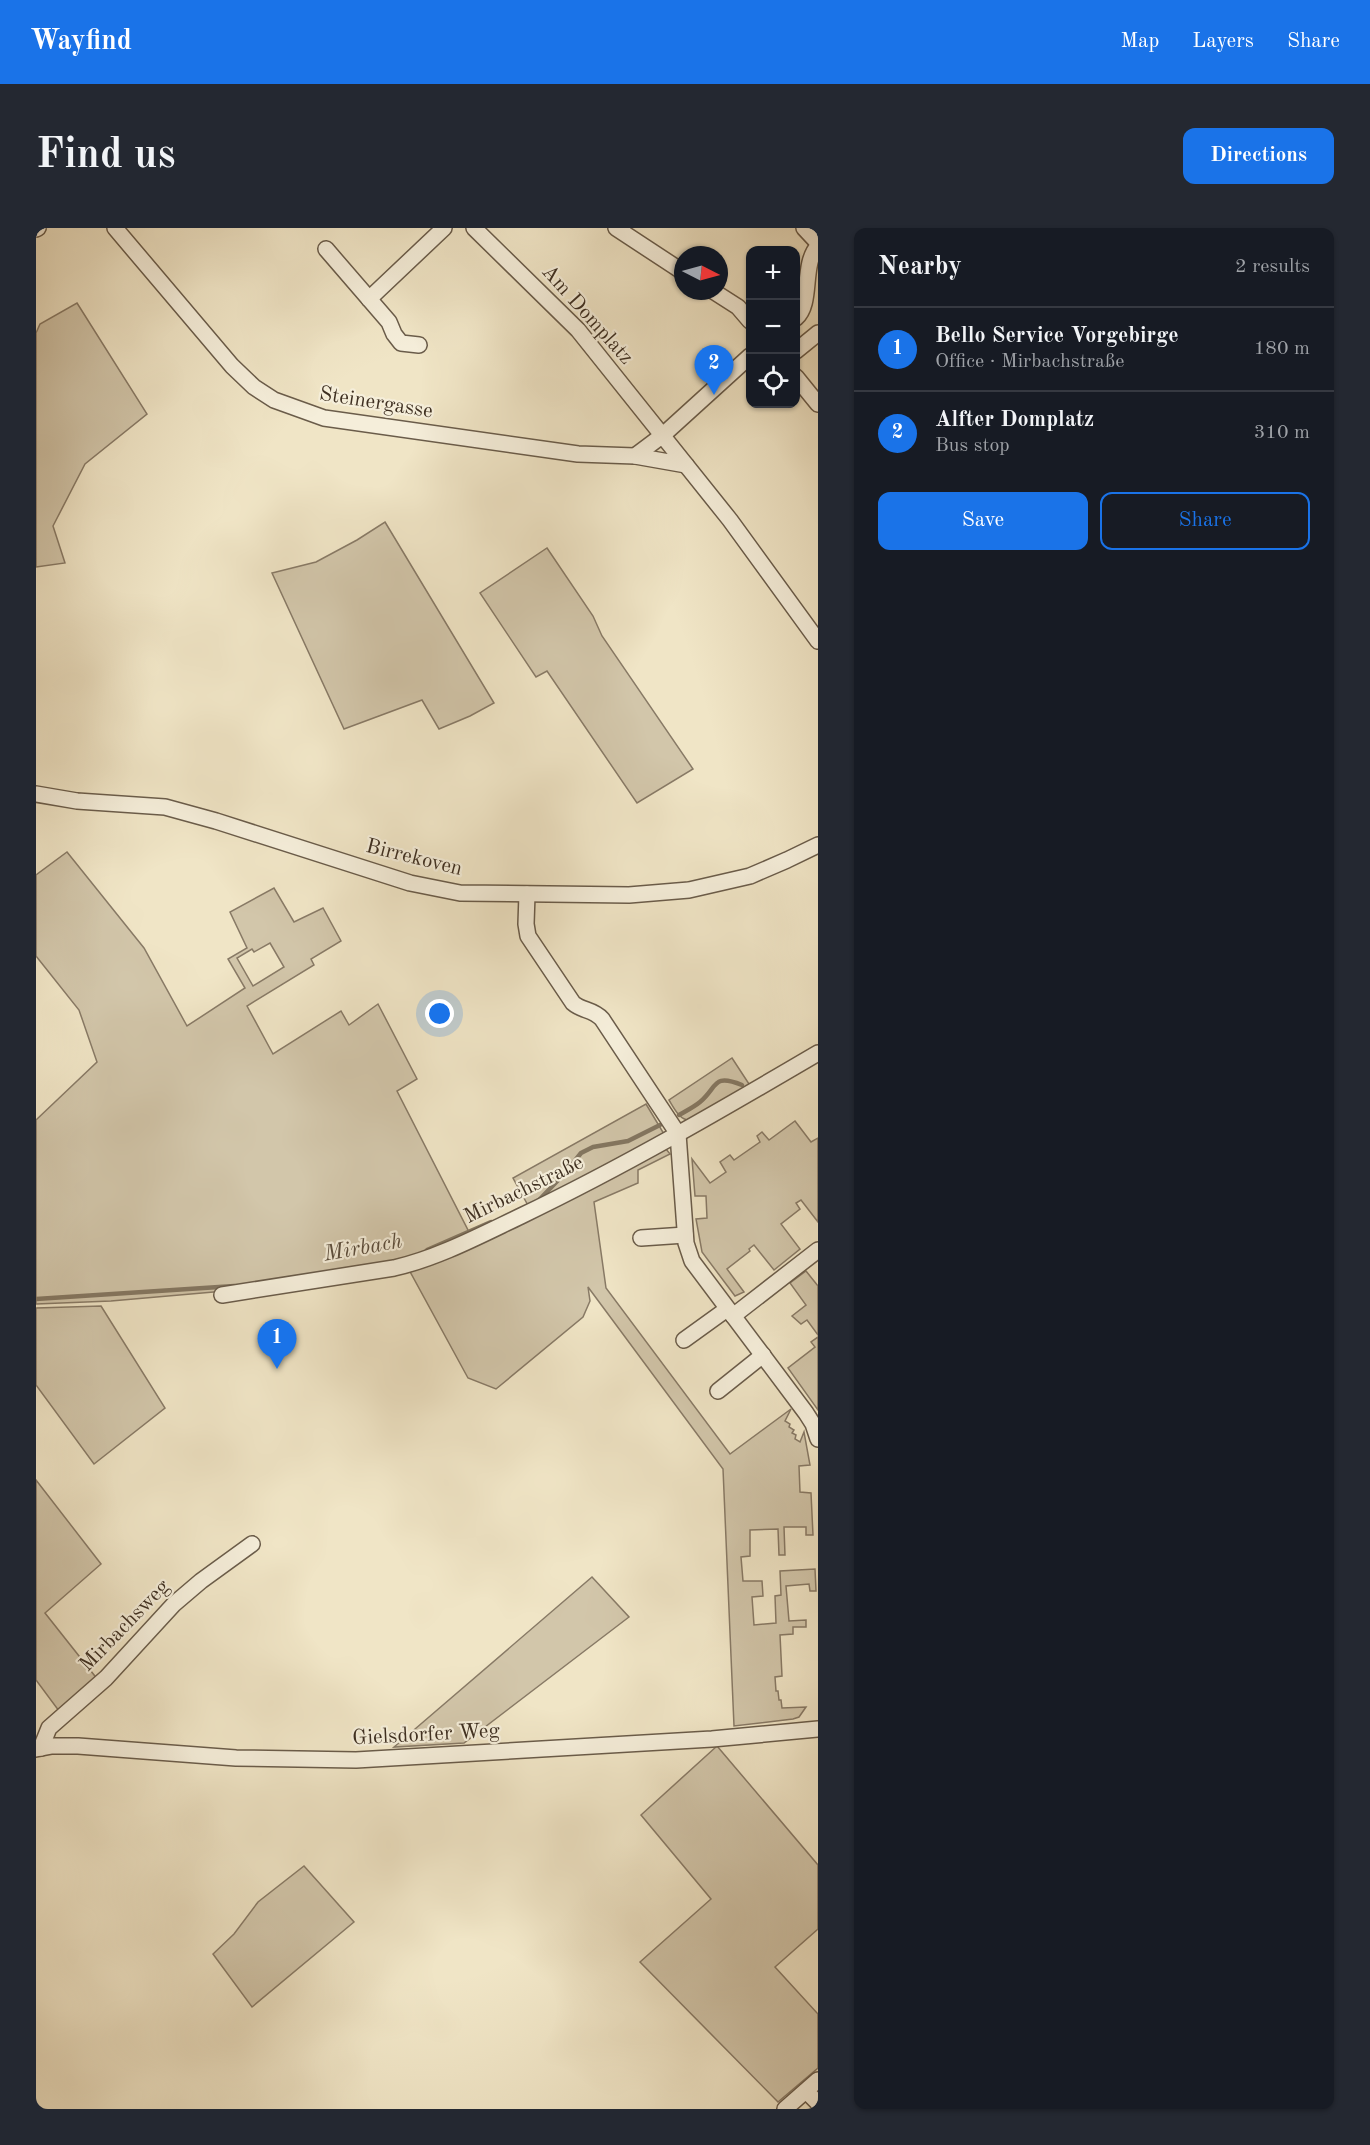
<!DOCTYPE html>
<html lang="en">
<head>
<meta charset="utf-8">
<style>
	:root { --surface:#171b24; --page:#242831; --text:#f1f3f6; --muted:#9ea1a6; --line:#363941; --accent:#1a73e8 }
	body { margin:0; font-family:"Old Standard TT",serif; background:var(--page); color:var(--text) }
	.controls { position:absolute; right:18px; top:18px; display:grid; overflow:hidden; border-radius:12px; box-shadow:0 2px 4px #0004 }
	.controls button { width:54px; height:54px; display:grid; place-items:center; padding:0; border:0; border-bottom:2px solid var(--line); background:var(--surface); color:var(--text); font:30px sans-serif }
	.compass { position:absolute; left:638px; top:18px; width:54px; height:54px; border-radius:50%; background:var(--surface); box-shadow:0 2px 4px #0004; rotate:96deg }
	.you { position:absolute; left:404px; top:786px; width:21px; height:21px; margin:-15px; border:4px solid #fff; border-radius:50%; background:#1a73e8; box-shadow:0 0 0 9px #1a73e833 }
	.badge { display:grid; place-items:center; width:39px; height:39px; border-radius:50%; background:var(--accent); color:#fff; font-size:20px; font-weight:700 }
	.pin { position:absolute; translate:-50% -50px; filter:drop-shadow(0 2px 3px #0008) }
	.pin::after { content:''; position:absolute; top:32px; width:21px; height:18px; background:inherit; clip-path:polygon(0 0,100% 0,50% 100%) }
	.list { margin:0; padding:0; list-style:none }
	h2 { display:flex; justify-content:space-between; align-items:center; height:78px; margin:0; padding:0 24px; font-size:26px }
	h2 small { font-size:20px; font-weight:400; color:var(--muted) }
	.list li { display:grid; grid-template-columns:39px 1fr auto; gap:18px; align-items:center; box-sizing:border-box; height:84px; padding:0 24px; border-top:2px solid var(--line) }
	.list b { display:block; font-size:22px; white-space:nowrap }
	.list p { margin:0; font-size:20px; white-space:nowrap; color:var(--muted) }
	.list em { font-size:20px; font-style:normal; color:var(--muted) }
	.actions { display:flex; gap:12px; padding:18px 24px }
	.actions a { flex:1; padding:14px 0; border:2px solid var(--accent); border-radius:12px; text-align:center; font-size:21px; color:var(--accent) }
	.actions .main { background:var(--accent); color:#fff }
	.icon { flex:none; width:33px; height:33px; fill:none; stroke:currentColor; stroke-width:2; stroke-linecap:round; stroke-linejoin:round }
	.map { position:relative; flex:none; width:782px; height:1881px; overflow:hidden; border-radius:12px }
	header { display:flex; align-items:center; gap:36px; box-sizing:border-box; height:84px; padding:0 30px; background:var(--accent); color:#fff }
	header strong { font-size:28px }
	nav { display:flex; gap:33px; margin-inline-start:auto; font-size:21px }
	.intro { display:flex; align-items:center; justify-content:space-between; box-sizing:border-box; height:144px; padding:0 36px }
	h1 { margin:0; font-size:42px }
	.button { padding:15px 27px; border-radius:12px; background:var(--accent); color:#fff; font-size:21px; font-weight:700 }
	main { display:flex; gap:36px; padding:0 36px }
	aside { flex:1; background:var(--surface); border-radius:12px; box-shadow:0 2px 4px #0004 }
	.map>svg:first-child { display:block }
	.green { fill:#d2c6aa; stroke:#887a66; stroke-width:1.5; fill-rule:evenodd }
	.lines { fill:none; stroke-linecap:round; stroke-linejoin:round }
	.stream { stroke:#847762; stroke-width:4.5 }
	.minor-casing { stroke:#6a5c4a; stroke-width:18 }
	.minor { stroke:#f5eeda; stroke-width:15 }
	.labels { text-anchor:middle; dominant-baseline:central; stroke-width:4.5; stroke-linejoin:round; paint-order:stroke }
	.street-label { font-size:21px; fill:#3e2f21; stroke:#f5eeda }
	.water-label { font-size:22px; font-style:italic; fill:#5b4d3c; stroke:#f5eeda }
</style>
</head>
<body>
<header>
<strong>Wayfind</strong>
<nav><a>Map</a><a>Layers</a><a>Share</a></nav>
</header>
<div class="intro"><h1>Find us</h1><a class="button">Directions</a></div>
<main>
<div class="map">
<svg width="782" height="1881" viewBox="0 0 782 1881">
	<rect width="100%" height="100%" fill="#f0e5c6"/>
	<filter id="stains"><feTurbulence type="fractalNoise" baseFrequency=".00333" numOctaves="4"/><feColorMatrix values="0 0 0 0 .2 0 0 0 0 .09 0 0 0 0 .02 0 0 0 .5 -.17"/></filter>
	<radialGradient id="worn" r=".72"><stop offset=".6" stop-color="#630" stop-opacity="0"/><stop offset="1" stop-color="#630" stop-opacity=".3"/></radialGradient>
	<g class="green">
		<polygon points="41,75 111,186 49,236 17,298 29,335 0,339 0,105 4,96"/>
		<polygon points="349,294 458,475 434,488 403,501 386,472 308,501 236,345 280,334 321,312"/>
		<polygon points="511,320 557,388 566,408 657,541 601,575 511,443 500,449 444,365"/>
		<path d="M31,624L108,720L151,798L209,760L192,731L211,720L194,684L238,660L258,694L287,680L305,713L275,731L278,737L211,778L237,826L305,783L313,797L342,776L381,851L361,863L435,1008L372,1035L189,1063L75,1073L0,1076V892L61,834L43,782L0,728V647ZM234,715L248,739L217,758L201,730L216,721L218,724Z"/>
		<path d="M696,830L715,859L654,892C644,893 638,880 633,872Z"/>
		<polygon points="610,876 628,906 494,981 477,950"/>
		<polygon points="759,893 775,914 782,910 782,994 765,972 760,975 764,981 745,996 764,1021 738,1042 718,1017 713,1021 714,1023 691,1041 708,1064 699,1068 666,1024 660,991 671,990 670,968 659,968 656,931 674,955 690,944 684,934 694,927 698,932 724,914 721,908 726,904 733,912"/>
		<polygon points="630,921 634,926 602,942 602,955 558,974 570,1060 694,1226 755,1181 749,1193 754,1196 753,1199 758,1202 756,1205 760,1207 759,1211 764,1214 768,1204 774,1237 763,1238 764,1264 775,1265 777,1307 770,1307 770,1299 748,1299 749,1327 743,1327 742,1301 714,1302 714,1328 705,1329 707,1353 726,1353 727,1368 716,1369 718,1397 740,1395 739,1368 745,1367 744,1343 779,1341 780,1363 774,1363 773,1356 750,1358 753,1393 770,1392 770,1399 757,1399 757,1406 744,1407 746,1448 739,1449 740,1463 742,1463 743,1472 745,1472 746,1480 770,1479 763,1489 757,1491 698,1498 687,1241 552,1059 554,1073 547,1089 460,1161 432,1150 372,1040 626,922"/>
		<polygon points="770,1043 782,1058 782,1107 771,1092 765,1096 756,1088 770,1077 754,1055"/>
		<polygon points="65,1078 129,1180 58,1236 0,1157 0,1080"/>
		<polygon points="782,1109 782,1182 752,1140 779,1119 775,1114"/>
		<polygon points="0,1252 65,1336 9,1385 62,1452 23,1483 0,1452"/>
		<polygon points="556,1349 593,1389 428,1515 358,1519"/>
		<polygon points="681,1518 782,1637 782,1701 739,1739 782,1786 782,1840 742,1874 604,1734 675,1671 605,1587"/>
		<polygon points="268,1638 318,1694 216,1779 177,1726 198,1706 222,1674"/>
	</g>
	<g class="lines">
		<g class="stream">
			<path d="M643,887C650,883 658,879 664,874C682,859 676,845 706,857"/>
			<polyline points="503,972 530,944 545,925 557,919 592,913 624,897"/>
			<polyline points="391,1022 455,994"/>
			<polyline points="0,1071 198,1058"/>
		</g>
		<g class="minor-casing">
			<g id="minor">
				<polyline points="79,0 196,138 218,159 238,172 288,190 542,226 599,228 627,207 714,128"/>
				<polyline points="438,0 542,102 694,292 782,413"/>
				<polyline points="580,0 647,44"/>
				<polyline points="768,0 782,15"/>
				<polyline points="0,1 2,0"/>
				<polyline points="290,21 353,94 358,106 365,115 383,117"/>
				<polyline points="677,63 702,79 714,93"/>
				<polyline points="333,71 408,0"/>
				<path d="M760,90C777,75 765,37 782,18"/>
				<polyline points="760,123 782,105"/>
				<polyline points="760,149 782,176"/>
				<polyline points="599,228 650,237"/>
				<polyline points="0,566 41,573 129,579 180,593 374,655 424,665 593,667 653,662 714,648 751,632 782,617"/>
				<path d="M491,666L490,696L492,708L537,775C546,783 557,781 566,791L642,906L650,1015L656,1033L770,1185L777,1196L782,1211"/>
				<polyline points="605,1010 649,1007"/>
				<path d="M186,1067L358,1040C402,1030 445,1007 485,988C587,939 685,882 782,825"/>
				<polyline points="697,1088 782,1022"/>
				<polyline points="648,1112 691,1081"/>
				<polyline points="682,1163 727,1127"/>
				<polyline points="5,1520 13,1500 70,1450 138,1376 165,1353 216,1316"/>
				<polyline points="0,1521 16,1518 42,1518 200,1530 320,1532 676,1511 782,1501"/>
				<polyline points="770,1863 782,1875"/>
				<polyline points="749,1881 782,1852"/>
			</g>
		</g>
		<use href="#minor" class="minor"/>
	</g>
	<g class="labels">
		<g class="street-label">
			<text transform="translate(551 87) rotate(48)">Am Domplatz</text>
			<text transform="translate(340 175) rotate(9)">Steinergasse</text>
			<text transform="translate(378 630) rotate(14)">Birrekoven</text>
			<text transform="translate(488 962) rotate(-26)">Mirbachstraße</text>
			<text transform="translate(89 1398) rotate(-46)">Mirbachsweg</text>
			<text transform="translate(390 1507) rotate(-3)">Gielsdorfer Weg</text>
		</g>
		<g class="water-label">
			<text transform="translate(327 1020) rotate(-10)">Mirbach</text>
		</g>
	</g>
	<rect width="100%" height="100%" filter="url(#stains)"/>
	<rect width="100%" height="100%" fill="url(#worn)"/>
</svg>
<div class="controls">
<button>+</button>
<button>−</button>
<button><svg class="icon" aria-label="locate" viewBox="0 0 24 24"><circle cx="12" cy="12" r="6"/><path d="M12 2v4M12 18v4M2 12h4M18 12h4"/></svg></button>
</div>
<svg class="compass" viewBox="-18 -18 36 36"><path d="M0-13l5 13h-10z" fill="#e53935"/><path d="M0 13l5-13h-10z" fill="#9ea1a6"/></svg>
<div class="you"></div>
<div class="pin badge" style="left:241px;top:1141px">1</div>
<div class="pin badge" style="left:678px;top:167px">2</div>
</div>
<aside>
<h2>Nearby<small>2 results</small></h2>
<ul class="list">
<li><span class="badge">1</span><div><b>Bello Service Vorgebirge</b><p>Office · Mirbachstraße</p></div><em>180 m</em></li>
<li><span class="badge">2</span><div><b>Alfter Domplatz</b><p>Bus stop</p></div><em>310 m</em></li>
</ul>
<div class="actions"><a class="main">Save</a><a>Share</a></div>
</aside>
</main>
</body>
</html>
